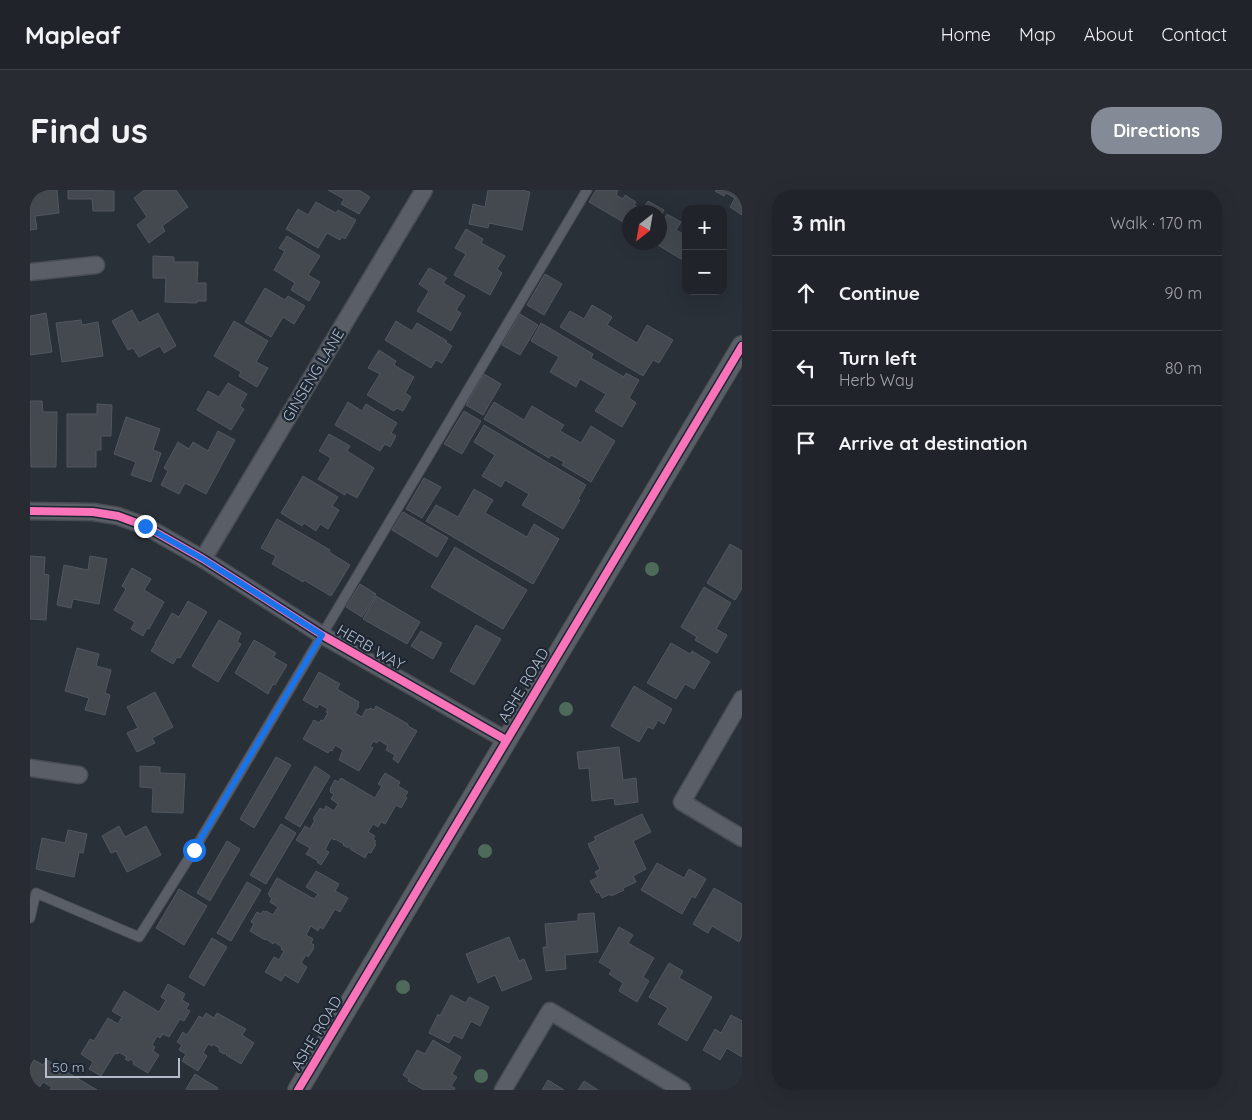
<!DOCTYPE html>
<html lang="en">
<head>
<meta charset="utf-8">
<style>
	:root { --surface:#20242a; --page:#282c32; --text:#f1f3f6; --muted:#a2a4a8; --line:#3d4147; --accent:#848b96 }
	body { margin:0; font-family:Quicksand,sans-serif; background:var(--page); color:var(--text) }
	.controls { position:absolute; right:15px; top:15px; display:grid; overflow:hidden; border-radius:10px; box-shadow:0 5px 20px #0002 }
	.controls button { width:45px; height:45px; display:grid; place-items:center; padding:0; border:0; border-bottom:1px solid var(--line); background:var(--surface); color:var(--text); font:25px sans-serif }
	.compass { position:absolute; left:592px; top:15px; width:45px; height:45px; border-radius:50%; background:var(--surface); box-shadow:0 5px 20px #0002; rotate:211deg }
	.scale { position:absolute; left:15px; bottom:12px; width:135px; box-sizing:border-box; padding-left:5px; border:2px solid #b4bcc9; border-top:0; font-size:14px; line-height:18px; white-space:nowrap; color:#b4bcc9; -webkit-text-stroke:4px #1d2633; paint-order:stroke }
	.stop { position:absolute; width:15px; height:15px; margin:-11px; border:4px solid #1a73e8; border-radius:50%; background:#fff }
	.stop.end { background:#1a73e8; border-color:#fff; box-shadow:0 1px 5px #0008 }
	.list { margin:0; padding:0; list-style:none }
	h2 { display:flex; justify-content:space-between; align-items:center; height:65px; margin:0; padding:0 20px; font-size:21px }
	h2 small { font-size:16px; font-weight:400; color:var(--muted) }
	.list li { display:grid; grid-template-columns:32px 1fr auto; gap:15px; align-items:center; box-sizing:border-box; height:75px; padding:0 20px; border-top:1px solid var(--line) }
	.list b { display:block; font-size:19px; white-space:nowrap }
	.list p { margin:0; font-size:16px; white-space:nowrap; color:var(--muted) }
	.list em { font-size:16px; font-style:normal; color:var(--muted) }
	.icon { flex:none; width:28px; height:28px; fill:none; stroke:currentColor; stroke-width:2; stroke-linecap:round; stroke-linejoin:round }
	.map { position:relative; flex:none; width:712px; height:900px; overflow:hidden; border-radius:20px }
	header { display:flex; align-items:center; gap:30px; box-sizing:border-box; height:70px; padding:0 25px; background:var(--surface); border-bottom:1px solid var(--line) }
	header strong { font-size:24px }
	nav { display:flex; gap:28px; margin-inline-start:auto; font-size:18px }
	.intro { display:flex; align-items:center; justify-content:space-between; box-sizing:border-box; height:120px; padding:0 30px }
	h1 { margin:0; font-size:35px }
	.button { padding:12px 22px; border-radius:20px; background:var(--accent); color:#fff; font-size:18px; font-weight:700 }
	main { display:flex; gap:30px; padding:0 30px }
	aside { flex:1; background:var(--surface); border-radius:20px; box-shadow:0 5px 20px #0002 }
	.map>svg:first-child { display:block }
	.building { fill:#444950; stroke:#52575f }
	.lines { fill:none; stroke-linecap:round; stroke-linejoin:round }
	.service-casing { stroke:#484c53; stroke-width:11 }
	.minor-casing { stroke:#484c53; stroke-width:19 }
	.tertiary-casing { stroke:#484c53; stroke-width:22 }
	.service { stroke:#5a5e66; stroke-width:9 }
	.minor { stroke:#5a5e66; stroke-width:16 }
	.tertiary { stroke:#5a5e66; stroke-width:20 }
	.cycleway-casing { stroke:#1d2633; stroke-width:11 }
	.cycleway { stroke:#fb73b8; stroke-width:8 }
	.tree { fill:#4e6a5a }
	.route { stroke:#1a73e8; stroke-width:6 }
	.labels { text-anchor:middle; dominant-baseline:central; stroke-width:4.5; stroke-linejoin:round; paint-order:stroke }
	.street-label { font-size:15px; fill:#b4bcc9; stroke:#1d2633 }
</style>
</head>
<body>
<header>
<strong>Mapleaf</strong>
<nav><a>Home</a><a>Map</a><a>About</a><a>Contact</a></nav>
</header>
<div class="intro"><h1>Find us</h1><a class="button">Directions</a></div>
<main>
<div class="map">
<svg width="712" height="900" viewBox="0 0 712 900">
	<rect width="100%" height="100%" fill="#2a3038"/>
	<g class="building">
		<polygon points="0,0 27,0 29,23 5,26 7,39 0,40"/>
		<polygon points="38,0 84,1 84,21 63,21 62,9 38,9"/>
		<polygon points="114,0 146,0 158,17 132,36 135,41 119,53 107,35 117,27 104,8"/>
		<polygon points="298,0 329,0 340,7 329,24 311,14 314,9"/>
		<polygon points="458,0 492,0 500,2 492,40 459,33 458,38 439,34 443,14 455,17"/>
		<polygon points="566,0 588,0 586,5 593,9 595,5 606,12 604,15 612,20 618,11 634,20 630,27 630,22 600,22 600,36 559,12"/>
		<polygon points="686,0 712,0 712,25 700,17 705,8 696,3 694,6 685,1"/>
		<polygon points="286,12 306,23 308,20 326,30 315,49 312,47 310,50 297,43 288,58 256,39 268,19 278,25"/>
		<polygon points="637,24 651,32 646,40 656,46 656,72 623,52 630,52 630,37"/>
		<polygon points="436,39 453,49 451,53 475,66 467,79 472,83 460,105 424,85 436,64 425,58"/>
		<polygon points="257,46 290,66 278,85 290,92 279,111 261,100 265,93 244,80 255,61 249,58"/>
		<polygon points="123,66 144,67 144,72 168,72 167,93 176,93 176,111 167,111 167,113 135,112 136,88 123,88"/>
		<polygon points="399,78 417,88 413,93 435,106 426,120 431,123 421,141 387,121 399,101 389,94"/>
		<polygon points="515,84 532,94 514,125 497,115"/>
		<polygon points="235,98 255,110 258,106 275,116 264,134 253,127 241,147 215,132"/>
		<polygon points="562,115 582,127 577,135 607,153 617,135 643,150 629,173 623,170 613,186 530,137 540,121 554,129"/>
		<polygon points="102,120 109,133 128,123 146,156 134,163 130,156 109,167 103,158 98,160 82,131"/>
		<polygon points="16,123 22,162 0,165 0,126"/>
		<polygon points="490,124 508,135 490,165 472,155"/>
		<polygon points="51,130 52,135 68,132 73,166 32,172 26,133"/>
		<polygon points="204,131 238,151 226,172 238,178 227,197 209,186 211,182 184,166"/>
		<polygon points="366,131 382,141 387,133 417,151 415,152 422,156 412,173 406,170 401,178 355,150"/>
		<polygon points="511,133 563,164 561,168 594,187 596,183 609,190 599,208 606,213 592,237 565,221 576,204 550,189 546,197 520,182 529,167 501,151"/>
		<polygon points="349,160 366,171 364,175 384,187 375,203 381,207 373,221 367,218 364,221 337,205 350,184 338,178"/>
		<polygon points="454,184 471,194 453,225 436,215"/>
		<polygon points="198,193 217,204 210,216 214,219 201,240 167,220 178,201 189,207"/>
		<polygon points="0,211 12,211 13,222 27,222 26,277 1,277"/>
		<polygon points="318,212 332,221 336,214 367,233 361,243 366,246 360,257 355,254 350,261 305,235"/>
		<polygon points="464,212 494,230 502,216 534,235 530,241 551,253 561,236 585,251 561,292 532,275 534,272 521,265 519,268 454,229"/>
		<polygon points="67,214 82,215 81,246 71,246 71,260 66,260 66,277 37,277 37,224 67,224"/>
		<polygon points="434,221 451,231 432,264 414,254"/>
		<polygon points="96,227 130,239 123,260 131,263 121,292 101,285 106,272 84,264"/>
		<polygon points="454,235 556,295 548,309 550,310 533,339 492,315 499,304 475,290 471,297 452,286 465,265 444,252"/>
		<polygon points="188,241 205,250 176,304 155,293 149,304 131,295 138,281 134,278 148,252 159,259 163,252 178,261"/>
		<polygon points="299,244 320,256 317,261 344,278 327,308 316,302 315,305 288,289 301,268 289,261"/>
		<polygon points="273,286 308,307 302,316 309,320 298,339 290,334 286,341 274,333 272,336 251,323"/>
		<polygon points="394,288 411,297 392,328 376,319"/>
		<polygon points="444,299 463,310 455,323 497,347 504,334 529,349 503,394 396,331 406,315 428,327"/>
		<polygon points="373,322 418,348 407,367 362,340"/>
		<polygon points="247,329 300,360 299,362 320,375 301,406 274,390 273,392 242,374 246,366 231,358"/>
		<polygon points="700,354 712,361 712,398 705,410 677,393"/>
		<polygon points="425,357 497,400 473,439 401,397"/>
		<polygon points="0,366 15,367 14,384 19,385 16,430 0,429"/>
		<polygon points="60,366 77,369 69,414 43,409 41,418 27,415 34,375 58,380"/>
		<polygon points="102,378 121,389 114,400 134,412 119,439 117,438 113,446 101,439 105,432 84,420 96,399 92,396"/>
		<polygon points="330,394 346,404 332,427 316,417"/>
		<polygon points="674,397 701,413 686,439 697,445 687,463 665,450 667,447 651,437"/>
		<polygon points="346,406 390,432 377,454 333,429"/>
		<polygon points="158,411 177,422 150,468 147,467 143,474 121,461 126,453 125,453 142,423 149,427"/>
		<polygon points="189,430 211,443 207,452 211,454 188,492 162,476"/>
		<polygon points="446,435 471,449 444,495 420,481"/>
		<polygon points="391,441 412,453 403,469 381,456"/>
		<polygon points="224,450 246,463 243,467 257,475 245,495 243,494 238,504 205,483"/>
		<polygon points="641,453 660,464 662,461 680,472 664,499 655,494 646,509 617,493"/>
		<polygon points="47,458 69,464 66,476 81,480 75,503 80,505 75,525 55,520 59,508 35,501"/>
		<polygon points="289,482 310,494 307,499 329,512 328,515 329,516 325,523 332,527 336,519 338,520 340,518 344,520 346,516 378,534 378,536 387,541 368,573 363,569 365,565 356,560 358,556 349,550 347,553 343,551 340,557 343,558 329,581 309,570 313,560 305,555 302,561 300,560 298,563 273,549 284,530 289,533 291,530 293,531 298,523 296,522 298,519 289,514 287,518 273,510"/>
		<polygon points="604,496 642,519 634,534 628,530 623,539 618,537 609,552 581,536"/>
		<polygon points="125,502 143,537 122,548 125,553 107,562 97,543 108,538 97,517"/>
		<polygon points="589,557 593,590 606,588 608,612 585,615 584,608 562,611 559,578 549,579 547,562"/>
		<polygon points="246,567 261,575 224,638 210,629"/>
		<polygon points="110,576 130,577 130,583 155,584 153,623 122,622 123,598 110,597"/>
		<polygon points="285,576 300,586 270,637 255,628"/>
		<polygon points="355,583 370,592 368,596 378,602 375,606 377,608 371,618 366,615 355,634 351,632 348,637 343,634 338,642 345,646 343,649 346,651 344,653 346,654 341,663 338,662 335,668 320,659 321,657 319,656 318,658 313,655 314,654 305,649 304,650 301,648 295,660 299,662 291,675 287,672 288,671 276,664 280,658 266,650 275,636 280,639 285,630 283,629 290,618 294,620 296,616 304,621 308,614 301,609 304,604 300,602 301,600 300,599 305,590 308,592 311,588 345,608 352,596 348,594"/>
		<polygon points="612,624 621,642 603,651 616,679 603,686 606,692 593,698 594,700 581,706 580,704 572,708 569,702 567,703 560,691 568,687 565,682 570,679 558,654 566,650 564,647"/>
		<polygon points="251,634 266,643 236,694 220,685"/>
		<polygon points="89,636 95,647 116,636 131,665 97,682 86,661 81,663 72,646"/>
		<polygon points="38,640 57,644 53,663 49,662 44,687 6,679 12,648 35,653"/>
		<polygon points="197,651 210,659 180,711 167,703"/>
		<polygon points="627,673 654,688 659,679 676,689 665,708 662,706 652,724 611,700"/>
		<polygon points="286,681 309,694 305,701 318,708 310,722 305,719 293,739 290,737 288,741 281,736 276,745 283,749 281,753 284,755 283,757 284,758 278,767 276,765 271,773 277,777 268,793 255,785 251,791 235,782 244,767 249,770 254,761 251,759 252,757 244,752 243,754 236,749 235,750 220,741 224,734 221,732 227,722 231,724 233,721 235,722 236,721 243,725 248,717 240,712 242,708 239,706 240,705 238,704 247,688 284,709 288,704 276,697"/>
		<polygon points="217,692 231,700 201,751 187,743"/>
		<polygon points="684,698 712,714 712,746 709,752 682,736 678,743 663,734"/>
		<polygon points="149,699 177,716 154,755 126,738"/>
		<polygon points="564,723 568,762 535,765 536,779 516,781 513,757 517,757 515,734 548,731 548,724"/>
		<polygon points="589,737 603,745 598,753 624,768 613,787 619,791 607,812 589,801 593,793 579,784 582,780 569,772"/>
		<polygon points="479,747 489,771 494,769 502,789 472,801 465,785 448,793 436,764"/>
		<polygon points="182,748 197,757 174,796 159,787"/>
		<polygon points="639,773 653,781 649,788 682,807 657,851 628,834 638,818 619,807"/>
		<polygon points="138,794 155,804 152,810 159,814 156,819 160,821 154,831 150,829 139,847 133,844 130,848 127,846 122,855 125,857 123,861 129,865 118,883 103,874 104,872 100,869 99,871 95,869 97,867 89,862 88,864 85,863 71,886 59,879 63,872 51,864 60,849 64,851 78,828 88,834 92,827 82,821 94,801 129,822 136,810 131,807"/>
		<polygon points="421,805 436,813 439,807 459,817 450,836 441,831 432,849 424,845 419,853 399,843 408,824 410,826"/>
		<polygon points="176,823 184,828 187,823 216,839 212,845 224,853 211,874 196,865 197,864 195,863 194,864 189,861 190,859 183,854 182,856 178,854 173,863 177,866 168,881 152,871 156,864 149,860 152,855 147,852 153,842 157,845 169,826 173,828"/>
		<polygon points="701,825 712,831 712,867 697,858 690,870 673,860 685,839 691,843"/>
		<polygon points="403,850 431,867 422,884 427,887 421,896 425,898 424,900 394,900 378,891 379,889 373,885 387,860 395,864"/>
		<polygon points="4,870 13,875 17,870 67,900 20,900 22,897 13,892 9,898 0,893 0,877"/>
		<polygon points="165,884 188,898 187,900 158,900 156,899"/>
		<polygon points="518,890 534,900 512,900"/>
		<polygon points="554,891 568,900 548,900"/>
	</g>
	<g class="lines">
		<g class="service-casing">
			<polyline id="service" points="0,728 6,703 109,747 164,660 557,0"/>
		</g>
		<g class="minor-casing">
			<g id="minor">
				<polyline points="0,82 66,75"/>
				<polyline points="0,321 63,322 88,326 115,336 173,369 292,445 476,550"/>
				<polyline points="173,369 394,0"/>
				<polyline points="712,509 652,612 712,648"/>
				<polyline points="0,578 49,585"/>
				<polyline points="473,900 520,821 652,900"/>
			</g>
		</g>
		<g class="tertiary-casing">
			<polyline id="tertiary" points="268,900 712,156"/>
		</g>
		<use href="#service" class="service"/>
		<use href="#minor" class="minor"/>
		<use href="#tertiary" class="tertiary"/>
		<g class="cycleway-casing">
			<g id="cycleway">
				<polyline points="0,321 63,322 88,326 115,336 173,369 292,445 476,550"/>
				<polyline points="268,900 712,156"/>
			</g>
		</g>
		<use href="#cycleway" class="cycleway"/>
	</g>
	<g class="tree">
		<circle cx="622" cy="379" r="7"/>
		<circle cx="536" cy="519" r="7"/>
		<circle cx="455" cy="661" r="7"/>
		<circle cx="373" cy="797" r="7"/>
		<circle cx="451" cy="886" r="7"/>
	</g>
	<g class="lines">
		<polyline class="route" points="115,336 173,369 292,445 164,660"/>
	</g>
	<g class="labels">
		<g class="street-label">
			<text transform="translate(283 185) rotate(-59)">GINSENG LANE</text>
			<text transform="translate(341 457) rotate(30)">HERB WAY</text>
			<text transform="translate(493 495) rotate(-59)">ASHE ROAD</text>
			<text transform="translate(286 843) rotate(-59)">ASHE ROAD</text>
		</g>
	</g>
</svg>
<div class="controls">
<button>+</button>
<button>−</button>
</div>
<svg class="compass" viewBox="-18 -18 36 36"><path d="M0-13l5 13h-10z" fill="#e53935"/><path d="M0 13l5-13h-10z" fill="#a2a4a8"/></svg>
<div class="scale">50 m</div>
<div class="stop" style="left:164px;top:660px"></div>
<div class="stop end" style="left:115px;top:336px"></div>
</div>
<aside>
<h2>3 min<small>Walk · 170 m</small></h2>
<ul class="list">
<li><svg class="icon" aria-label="ahead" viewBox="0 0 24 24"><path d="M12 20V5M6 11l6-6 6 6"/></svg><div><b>Continue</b></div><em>90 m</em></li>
<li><svg class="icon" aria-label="left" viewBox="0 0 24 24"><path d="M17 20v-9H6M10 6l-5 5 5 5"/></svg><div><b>Turn left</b><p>Herb Way</p></div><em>80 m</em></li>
<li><svg class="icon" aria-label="arrive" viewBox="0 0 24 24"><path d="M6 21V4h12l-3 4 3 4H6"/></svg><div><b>Arrive at destination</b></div></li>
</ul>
</aside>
</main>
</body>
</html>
